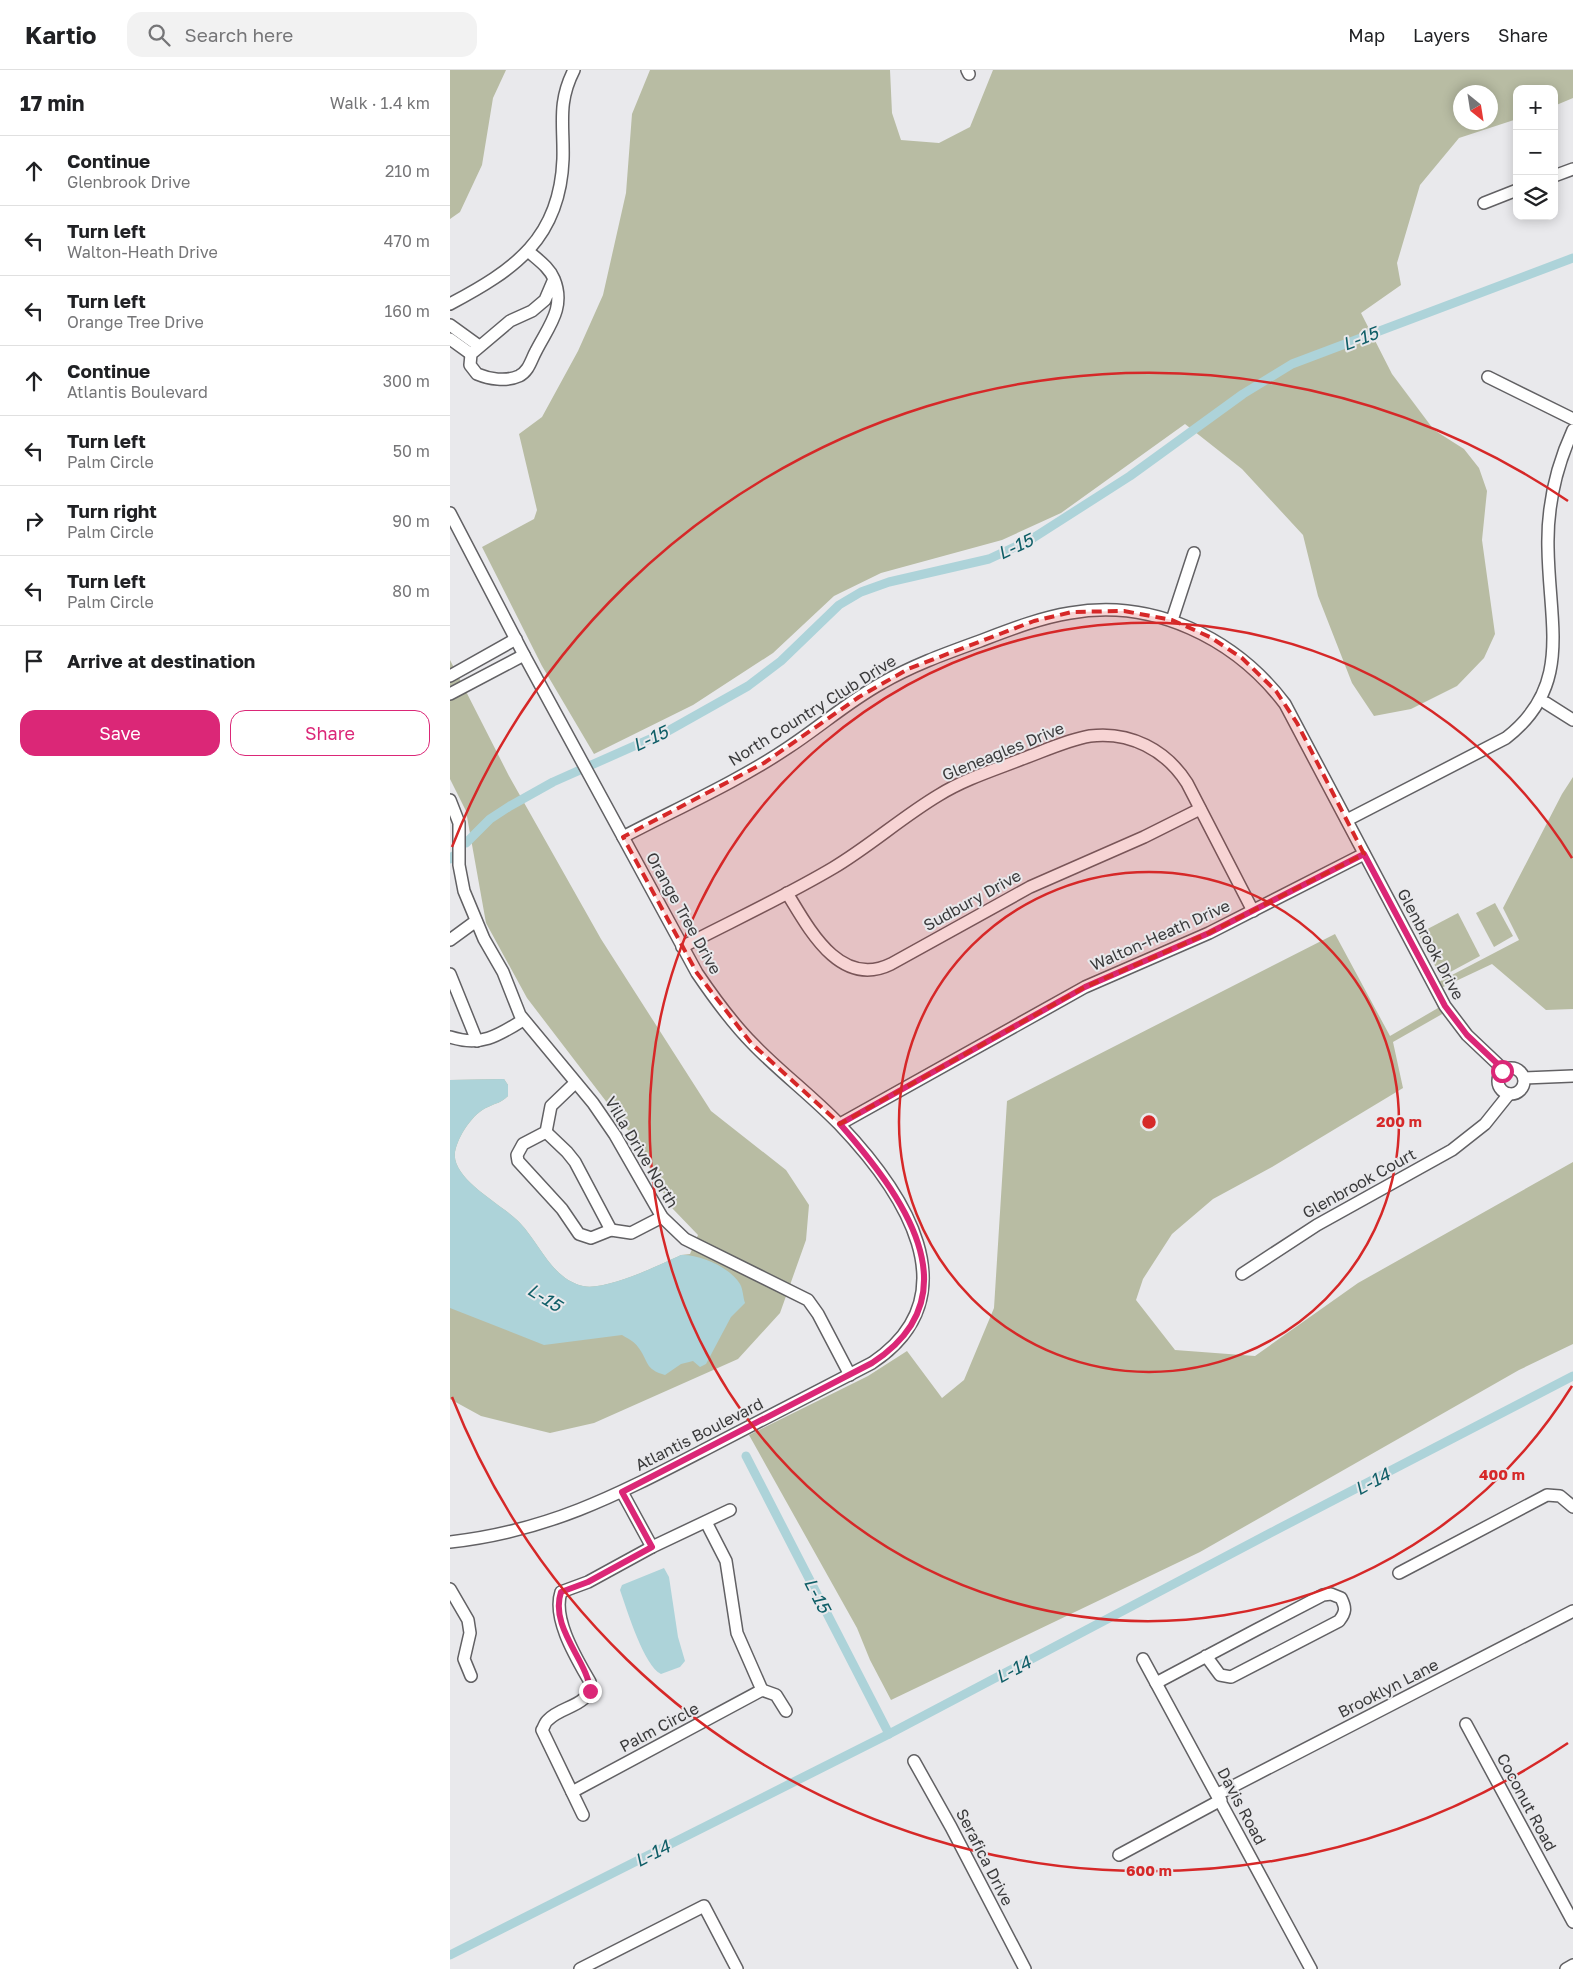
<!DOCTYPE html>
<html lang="en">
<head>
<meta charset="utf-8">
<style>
	:root { --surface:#fff; --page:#f2f2f2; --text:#202124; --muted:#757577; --line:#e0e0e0; --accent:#db2777 }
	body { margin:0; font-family:"Golos Text",sans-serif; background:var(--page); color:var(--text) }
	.controls { position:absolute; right:15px; top:15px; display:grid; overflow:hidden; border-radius:10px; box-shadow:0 2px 12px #0003 }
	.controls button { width:45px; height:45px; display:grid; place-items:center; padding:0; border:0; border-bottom:1px solid var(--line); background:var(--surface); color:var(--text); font:25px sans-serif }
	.compass { position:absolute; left:1003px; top:15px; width:45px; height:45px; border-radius:50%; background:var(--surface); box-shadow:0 2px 12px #0003; rotate:150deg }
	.stop { position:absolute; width:15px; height:15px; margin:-11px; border:4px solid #db2777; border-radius:50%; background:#fff }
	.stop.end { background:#db2777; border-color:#fff; box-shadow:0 1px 5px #0008 }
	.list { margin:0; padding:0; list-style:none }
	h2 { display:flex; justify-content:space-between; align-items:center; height:65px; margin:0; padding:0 20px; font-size:21px }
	h2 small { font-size:16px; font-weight:400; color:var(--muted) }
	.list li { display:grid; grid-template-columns:32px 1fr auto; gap:15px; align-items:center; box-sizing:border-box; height:70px; padding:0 20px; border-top:1px solid var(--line) }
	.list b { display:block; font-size:19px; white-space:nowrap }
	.list p { margin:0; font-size:16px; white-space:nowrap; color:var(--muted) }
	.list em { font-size:16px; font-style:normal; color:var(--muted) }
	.actions { display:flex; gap:10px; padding:15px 20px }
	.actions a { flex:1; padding:11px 0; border:1px solid var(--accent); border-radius:15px; text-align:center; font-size:18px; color:var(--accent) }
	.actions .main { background:var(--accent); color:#fff }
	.icon { flex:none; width:28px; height:28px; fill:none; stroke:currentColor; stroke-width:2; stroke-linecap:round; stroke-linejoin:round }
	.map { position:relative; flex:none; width:1123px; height:1899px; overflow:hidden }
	header { display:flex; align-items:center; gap:30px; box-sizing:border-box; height:70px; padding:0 25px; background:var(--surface); border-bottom:1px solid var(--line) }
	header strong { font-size:24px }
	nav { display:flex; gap:28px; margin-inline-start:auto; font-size:18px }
	.search { width:350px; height:45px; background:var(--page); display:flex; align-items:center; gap:12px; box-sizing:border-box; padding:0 18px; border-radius:15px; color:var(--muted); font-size:19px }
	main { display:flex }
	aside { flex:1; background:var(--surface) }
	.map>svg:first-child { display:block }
	.green { fill:#b8bca3; fill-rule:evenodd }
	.water { fill:#add3d9 }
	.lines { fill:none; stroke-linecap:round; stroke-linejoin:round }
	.canal { stroke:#add3d9; stroke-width:9 }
	.minor-casing { stroke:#626164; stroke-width:14 }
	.minor { stroke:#fff; stroke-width:11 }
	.route { stroke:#db2777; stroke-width:6 }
	.marked { fill:#d62828; fill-opacity:0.2; stroke:#d62828; stroke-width:4; stroke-dasharray:10 6; stroke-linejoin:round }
	.ring { fill:none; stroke:#d62828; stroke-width:2.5 }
	.labels { text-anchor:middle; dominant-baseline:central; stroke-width:4; stroke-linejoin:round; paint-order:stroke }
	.street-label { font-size:16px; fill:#3a3a3b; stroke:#e9e9ec }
	.water-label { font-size:18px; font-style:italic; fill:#0f5e67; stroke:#e9e9ec }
	.centre { fill:#d62828; stroke:#e9e9ec; stroke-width:2.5 }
	.ring-label { font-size:15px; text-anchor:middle; font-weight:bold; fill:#d62828; stroke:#e9e9ec; stroke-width:4; stroke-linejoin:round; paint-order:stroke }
</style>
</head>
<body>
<header>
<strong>Kartio</strong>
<div class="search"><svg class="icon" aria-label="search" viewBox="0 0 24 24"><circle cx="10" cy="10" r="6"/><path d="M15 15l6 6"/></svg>Search here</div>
<nav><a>Map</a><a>Layers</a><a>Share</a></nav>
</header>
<main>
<aside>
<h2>17 min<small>Walk · 1.4 km</small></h2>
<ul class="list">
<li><svg class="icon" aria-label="ahead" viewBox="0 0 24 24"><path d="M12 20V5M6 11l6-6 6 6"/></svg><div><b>Continue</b><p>Glenbrook Drive</p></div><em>210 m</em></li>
<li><svg class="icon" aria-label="left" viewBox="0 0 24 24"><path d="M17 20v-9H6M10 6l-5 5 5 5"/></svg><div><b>Turn left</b><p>Walton-Heath Drive</p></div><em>470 m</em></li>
<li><svg class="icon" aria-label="left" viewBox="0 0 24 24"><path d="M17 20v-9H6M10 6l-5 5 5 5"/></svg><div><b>Turn left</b><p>Orange Tree Drive</p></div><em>160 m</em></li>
<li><svg class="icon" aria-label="ahead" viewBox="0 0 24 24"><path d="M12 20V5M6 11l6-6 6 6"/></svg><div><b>Continue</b><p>Atlantis Boulevard</p></div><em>300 m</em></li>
<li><svg class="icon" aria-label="left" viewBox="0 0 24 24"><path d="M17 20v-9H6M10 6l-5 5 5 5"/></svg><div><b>Turn left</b><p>Palm Circle</p></div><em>50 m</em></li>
<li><svg class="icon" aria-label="right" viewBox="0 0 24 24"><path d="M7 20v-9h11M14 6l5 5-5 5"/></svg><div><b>Turn right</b><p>Palm Circle</p></div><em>90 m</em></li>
<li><svg class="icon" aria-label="left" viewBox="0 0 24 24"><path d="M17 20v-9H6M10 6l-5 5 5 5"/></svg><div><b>Turn left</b><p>Palm Circle</p></div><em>80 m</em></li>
<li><svg class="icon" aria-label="arrive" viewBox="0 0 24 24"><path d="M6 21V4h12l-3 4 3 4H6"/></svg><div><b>Arrive at destination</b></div></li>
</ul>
<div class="actions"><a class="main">Save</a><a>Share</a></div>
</aside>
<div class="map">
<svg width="1123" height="1899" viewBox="0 0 1123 1899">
	<rect width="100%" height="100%" fill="#e9e9ec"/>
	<g class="green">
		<polygon points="0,0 56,0 43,28 32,95 10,142 0,149"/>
		<path d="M200,0H440L442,43L451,70L489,73L520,57L543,0H1123V28L1104,36V19H1067V49L1009,68L970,115L947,193L951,215L911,243L942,304L984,360L1014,379L1029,398L1037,421L1032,470L1045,564L1034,588L1007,616L961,639L924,646L902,613L868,526L853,465L792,399L735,354L611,443L552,470L431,503L384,526L323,583L243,635L144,684L92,596L32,477L84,449L87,440L69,364L92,347L128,281L153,225L176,123L182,44ZM1011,22H1040V52H1011Z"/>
		<path d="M0,590L59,706L151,869L261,1041L336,1100L359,1135L356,1170L330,1243L288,1289L144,1353L100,1363L31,1346L0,1329V1010L54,1009L58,1015V1026C51,1033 46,1033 38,1037C23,1043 8,1066 5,1082C1,1110 54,1135 70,1153C90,1174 102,1209 133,1216C156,1221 209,1195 231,1185L240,1184L248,1165L222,1138L178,1060L77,928L36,853L16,741L0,709Z"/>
		<polygon points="1123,707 1123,939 1096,940 1042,894 991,918 1001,939 943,972 953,1018 822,1097 763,1129 722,1164 693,1209 686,1230 725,1280 805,1286 908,1213 1123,1092 1123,1274 1069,1300 750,1482 441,1630 420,1590 407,1558 299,1365 418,1306 457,1281 492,1328 514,1310 544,1238 557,1031 885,864 940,966 988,938 979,917 1069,870 1053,838 1112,724"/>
		<polygon points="1045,833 1063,866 1044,877 1026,843"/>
		<polygon points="1008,843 1030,886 991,907 968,864"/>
	</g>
	<g class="water">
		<path d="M54,1009L58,1015V1026C51,1033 46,1033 38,1037C23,1043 8,1066 5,1082C1,1110 54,1135 70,1153C90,1174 102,1209 133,1216C156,1221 209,1195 231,1185C249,1184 280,1197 290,1214C293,1219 293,1227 295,1233L281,1247L256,1294L250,1297L243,1291L231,1294L215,1305C194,1299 199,1291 188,1277C185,1272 177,1268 172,1265L94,1275L0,1238V1010Z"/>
		<path d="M214,1498L219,1507L228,1567L235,1591L230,1597L211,1604C194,1596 177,1540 170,1520L172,1515Z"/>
	</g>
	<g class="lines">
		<g class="canal">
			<polyline points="16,773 40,749 60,736 103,712 218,661 298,616 331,591 389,535 411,522 439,512 539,489 580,470 680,406 793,324 842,294 1123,188"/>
			<polyline points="0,789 3,786"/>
			<polyline points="296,1386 439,1664"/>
			<polyline points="0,1885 439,1664 828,1459 1123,1306"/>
		</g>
		<g class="minor-casing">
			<g id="minor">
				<polyline points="517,0 519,4"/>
				<polyline points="1104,106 1123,99"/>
				<polyline points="1034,133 1067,120"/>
				<path d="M78,181C88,190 99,197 104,209C116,238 98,257 86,281C81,290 79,301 69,306C56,312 39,309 27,304L20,295L21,284L60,251L82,241L95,230L104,209"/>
				<path d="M0,234C64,200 110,169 113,89C114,55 107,33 124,0"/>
				<polyline points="0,255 29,276"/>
				<polyline points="0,269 21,284"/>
				<polyline points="1038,307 1123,349"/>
				<path d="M0,443L74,585L247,903C264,928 282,953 303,974C330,1002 362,1026 389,1054C452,1120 524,1225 422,1293C366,1322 310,1351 254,1380C167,1425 99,1461 0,1472"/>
				<polyline points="722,550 744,483"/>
				<polyline points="0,606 66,569"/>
				<polyline points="0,624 74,585"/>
				<polyline points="1096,633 1123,650"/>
				<polyline points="0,730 9,753 9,795 14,821 34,869 53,902 70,945 143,1033 165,1065 212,1147 235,1169 358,1230 368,1244 400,1305"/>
				<path d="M897,750L1056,668C1123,616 1099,555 1098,478C1097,438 1106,397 1123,360"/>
				<path d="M173,767C228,738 287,712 339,677C371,656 399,631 432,613C463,595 497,583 530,571C559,560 589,548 620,543C703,528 785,568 835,634L995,936L1017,965L1054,1000"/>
				<path d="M337,823C359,859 390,919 441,894L580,817L694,767L750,739"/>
				<polyline points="0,870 26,851"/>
				<path d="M232,877C282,851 334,827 383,798C420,776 452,747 489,725C515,709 544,700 572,689C594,681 617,670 640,666C680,661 716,680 737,713L803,841"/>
				<polyline points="0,904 27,971"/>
				<path d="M0,967C30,977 48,966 73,950"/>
				<circle cx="1061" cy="1011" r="13"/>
				<polyline points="1074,1008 1123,1006"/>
				<polyline points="125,1013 101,1036 96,1062 73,1074 67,1085 68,1091 112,1139 129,1164 141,1168 161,1160 181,1163 212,1147"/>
				<polyline points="390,1054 635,917 759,863 914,784"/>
				<polyline points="96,1062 117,1082 125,1092 161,1160"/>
				<polyline points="792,1204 867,1155 1002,1080 1035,1054 1059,1024"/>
				<polyline points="172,1422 202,1477"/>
				<polyline points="256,1452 276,1491 287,1563 312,1620"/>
				<polyline points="949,1503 1097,1425 1110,1426 1123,1437"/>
				<polyline points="0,1519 18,1550 20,1563 14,1589 21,1606"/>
				<polyline points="693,1589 861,1899"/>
				<path d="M706,1613C762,1583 817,1554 873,1525L881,1524L891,1528C896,1538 896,1542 889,1551L781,1607L770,1605L756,1586"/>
				<polyline points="1016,1654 1123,1852"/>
				<polyline points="464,1691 501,1757 575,1899"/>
				<polyline points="122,1722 312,1620 326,1625 336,1641"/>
				<polyline points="768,1724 1123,1541"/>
				<path d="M133,1745L92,1660C94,1657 95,1652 98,1650C112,1635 141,1637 140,1612C127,1589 102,1549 111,1522L138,1512L202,1477L280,1440"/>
				<polyline points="669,1785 771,1730"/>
				<polyline points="130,1899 254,1836 287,1899"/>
				<polyline points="1116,1899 1123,1895"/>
			</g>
		</g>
		<use href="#minor" class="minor"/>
	</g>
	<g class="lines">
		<path class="route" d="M140,1621C139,1592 99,1558 111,1522L138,1512L202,1477L172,1422L422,1293C528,1224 449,1122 390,1054L635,917L759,863L914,784L995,936L1017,965L1054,1000L1052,1001"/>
	</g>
	<path class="marked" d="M674,541L722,550L760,567L792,588L826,621L847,653L914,784L759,863L635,917L390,1054L301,973L247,903L173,767L314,693L409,627L458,599L584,551L622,542Z"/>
	<g class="ring">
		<circle cx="699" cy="1052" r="250"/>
		<path d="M1122 1316A499 499 0 1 1 1122 788"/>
		<path d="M1118 1673A749 749 0 0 1 2 1327M2 777A749 749 0 0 1 1118 431"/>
	</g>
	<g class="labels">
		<g class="street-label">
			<text transform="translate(362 640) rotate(-32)">North Country Club Drive</text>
			<text transform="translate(553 681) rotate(-22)">Gleneagles Drive</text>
			<text transform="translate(522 830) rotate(-29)">Sudbury Drive</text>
			<text transform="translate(234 843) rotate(61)">Orange Tree Drive</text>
			<text transform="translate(710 865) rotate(-24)">Walton-Heath Drive</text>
			<text transform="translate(981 874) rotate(62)">Glenbrook Drive</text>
			<text transform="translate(192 1082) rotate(59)">Villa Drive North</text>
			<text transform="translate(909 1113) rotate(-29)">Glenbrook Court</text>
			<text transform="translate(249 1364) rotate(-27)">Atlantis Boulevard</text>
			<text transform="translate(938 1618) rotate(-27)">Brooklyn Lane</text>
			<text transform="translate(209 1657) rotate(-28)">Palm Circle</text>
			<text transform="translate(1077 1732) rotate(62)">Coconut Road</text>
			<text transform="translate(792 1736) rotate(62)">Davis Road</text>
			<text transform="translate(535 1787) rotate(63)">Serafica Drive</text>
		</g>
		<g class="water-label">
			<text transform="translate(910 268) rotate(-21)">L-15</text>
			<text transform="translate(565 476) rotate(-25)">L-15</text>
			<text transform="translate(200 668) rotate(-25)">L-15</text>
			<text transform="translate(95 1227) rotate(32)">L-15</text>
			<text transform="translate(922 1411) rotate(-28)">L-14</text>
			<text transform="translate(368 1525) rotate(63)">L-15</text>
			<text transform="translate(563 1599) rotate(-28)">L-14</text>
			<text transform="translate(202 1783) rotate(-27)">L-14</text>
		</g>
	</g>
	<circle cx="699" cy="1052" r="8" class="centre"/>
	<g class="ring-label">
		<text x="949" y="1057">200 m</text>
		<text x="1052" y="1410">400 m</text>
		<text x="699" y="1806">600 m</text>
	</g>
</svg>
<div class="controls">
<button>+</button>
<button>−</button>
<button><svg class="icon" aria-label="layers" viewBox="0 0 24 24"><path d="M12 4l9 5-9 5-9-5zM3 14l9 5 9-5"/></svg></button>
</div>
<svg class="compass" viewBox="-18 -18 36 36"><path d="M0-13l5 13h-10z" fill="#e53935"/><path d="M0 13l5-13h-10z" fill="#757577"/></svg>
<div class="stop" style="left:1052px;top:1001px"></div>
<div class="stop end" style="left:140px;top:1621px"></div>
</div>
</main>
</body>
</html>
